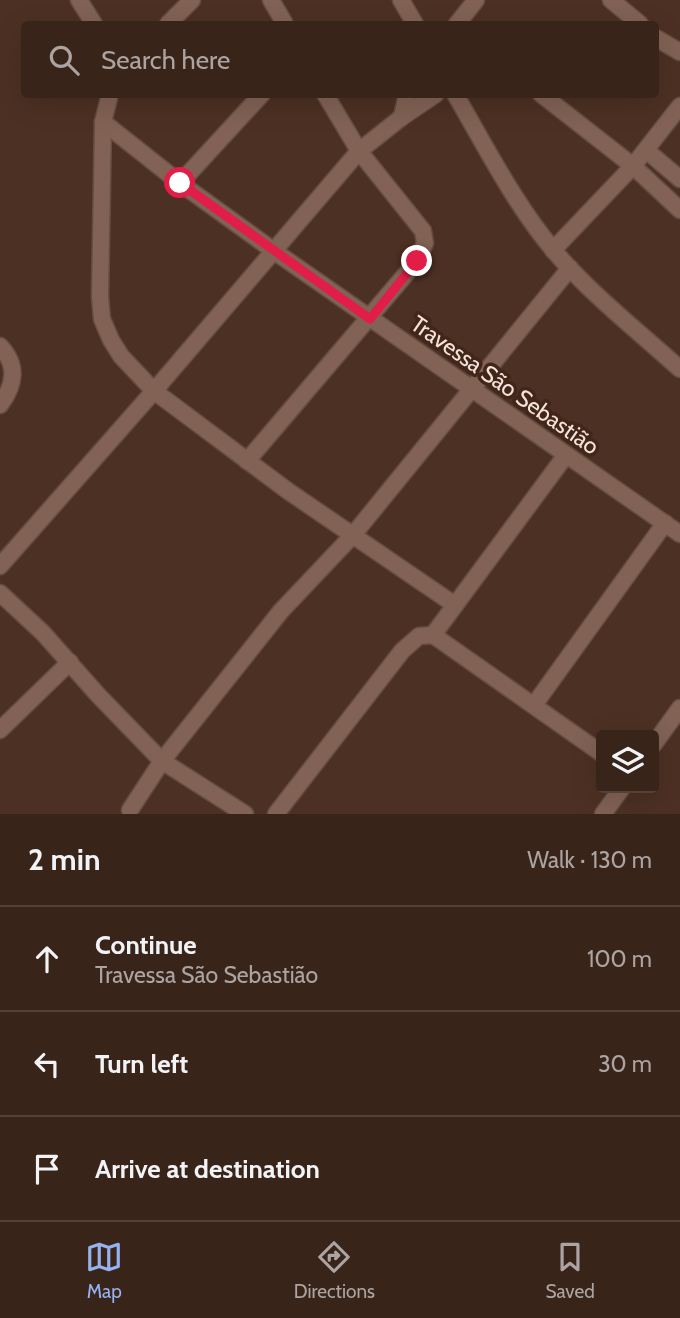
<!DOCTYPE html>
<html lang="en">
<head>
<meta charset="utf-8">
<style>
	:root { --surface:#39241a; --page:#443027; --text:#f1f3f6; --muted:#aba4a2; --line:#534139; --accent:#95b2f1 }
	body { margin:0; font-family:Cabin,sans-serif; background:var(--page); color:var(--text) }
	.controls { position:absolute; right:21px; bottom:21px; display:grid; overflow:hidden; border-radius:7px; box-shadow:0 7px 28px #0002 }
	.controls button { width:63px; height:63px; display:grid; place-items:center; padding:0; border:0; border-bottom:2px solid var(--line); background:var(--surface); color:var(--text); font:35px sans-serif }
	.stop { position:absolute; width:21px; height:21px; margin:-16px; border:5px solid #e11d48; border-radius:50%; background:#fff }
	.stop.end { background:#e11d48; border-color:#fff; box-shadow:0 2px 7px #0008 }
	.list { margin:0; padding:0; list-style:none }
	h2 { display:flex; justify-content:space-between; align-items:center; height:91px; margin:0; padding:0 28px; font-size:30px }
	h2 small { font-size:23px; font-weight:400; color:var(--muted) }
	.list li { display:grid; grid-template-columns:46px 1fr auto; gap:21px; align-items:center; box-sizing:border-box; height:105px; padding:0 28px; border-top:2px solid var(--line) }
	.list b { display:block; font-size:26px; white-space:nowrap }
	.list p { margin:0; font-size:23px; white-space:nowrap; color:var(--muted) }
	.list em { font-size:23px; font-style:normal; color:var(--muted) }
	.icon { flex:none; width:38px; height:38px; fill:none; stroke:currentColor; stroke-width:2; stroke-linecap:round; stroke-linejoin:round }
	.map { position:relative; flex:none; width:680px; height:814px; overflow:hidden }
	.search { position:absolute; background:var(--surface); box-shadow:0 7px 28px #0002; left:21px; right:21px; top:21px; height:77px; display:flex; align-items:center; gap:18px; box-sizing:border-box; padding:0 24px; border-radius:7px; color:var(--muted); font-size:26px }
	.sheet { height:406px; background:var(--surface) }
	nav { display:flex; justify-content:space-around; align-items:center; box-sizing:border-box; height:98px; border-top:2px solid var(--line); background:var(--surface); font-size:19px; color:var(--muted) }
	nav a { display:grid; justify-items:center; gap:4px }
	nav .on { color:var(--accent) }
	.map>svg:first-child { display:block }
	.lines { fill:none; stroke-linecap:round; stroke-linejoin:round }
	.minor-casing { stroke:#644c41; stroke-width:19 }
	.minor { stroke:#816254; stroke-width:16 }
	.route { stroke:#e11d48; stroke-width:9 }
	.labels { text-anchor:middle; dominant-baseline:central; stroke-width:7; stroke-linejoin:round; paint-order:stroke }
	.street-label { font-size:23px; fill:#f5e3db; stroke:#412619 }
</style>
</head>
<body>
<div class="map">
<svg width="680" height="814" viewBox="0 0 680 814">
	<rect width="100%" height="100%" fill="#4c3023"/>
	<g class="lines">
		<g class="minor-casing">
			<g id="minor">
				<polyline points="79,0 94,24"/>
				<polyline points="271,0 285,24"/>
				<polyline points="401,0 415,24"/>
				<polyline points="611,0 640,24"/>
				<polyline points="168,24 192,0"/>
				<polyline points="457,24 476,0"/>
				<polyline points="656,38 680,52"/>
				<polyline points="110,94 103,122 100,297 102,319 111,340 121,356 154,391 288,491 455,605"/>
				<path d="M455,94C486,147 515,205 555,252C592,295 638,331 680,369"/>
				<polyline points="541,94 633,166 680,210"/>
				<polyline points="402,117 407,94"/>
				<polyline points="103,122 180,183 274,251 680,534"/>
				<polyline points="646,150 680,179"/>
				<polyline points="180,183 262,94"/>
				<polyline points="553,250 633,166 680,106"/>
				<path d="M0,346C18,365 15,385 0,405"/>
				<polyline points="566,455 433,635 601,753"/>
				<polyline points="247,461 417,261 425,243 423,231 359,151 325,94"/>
				<polyline points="0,566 154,391 359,151 402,117 436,94"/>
				<polyline points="0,593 43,633 98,695 162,761 245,814"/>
				<polyline points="534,705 665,523"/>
				<polyline points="0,730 70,662"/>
				<polyline points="654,744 680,708"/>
				<polyline points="130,810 162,761 281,611 353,535 570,268"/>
				<polyline points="276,814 402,651 419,636 433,635"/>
				<polyline points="603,814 622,788"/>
			</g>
		</g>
		<use href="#minor" class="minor"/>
	</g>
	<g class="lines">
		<polyline class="route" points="180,183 370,319 417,261"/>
	</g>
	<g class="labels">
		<g class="street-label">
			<text transform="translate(505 385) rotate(35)">Travessa São Sebastião</text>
		</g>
	</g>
</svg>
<div class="controls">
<button><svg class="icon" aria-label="layers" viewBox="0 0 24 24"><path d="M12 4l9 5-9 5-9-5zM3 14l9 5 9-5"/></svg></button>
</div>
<div class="stop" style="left:180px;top:183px"></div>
<div class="stop end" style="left:417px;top:261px"></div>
<div class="search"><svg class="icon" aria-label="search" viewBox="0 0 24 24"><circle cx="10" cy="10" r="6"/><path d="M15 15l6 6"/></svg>Search here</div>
</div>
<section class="sheet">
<h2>2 min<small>Walk · 130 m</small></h2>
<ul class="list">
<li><svg class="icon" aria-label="ahead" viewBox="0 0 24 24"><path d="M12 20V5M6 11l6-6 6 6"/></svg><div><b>Continue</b><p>Travessa São Sebastião</p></div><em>100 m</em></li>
<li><svg class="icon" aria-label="left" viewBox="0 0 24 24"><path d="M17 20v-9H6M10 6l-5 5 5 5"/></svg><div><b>Turn left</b></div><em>30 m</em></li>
<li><svg class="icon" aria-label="arrive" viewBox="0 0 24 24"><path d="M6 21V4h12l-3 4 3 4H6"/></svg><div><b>Arrive at destination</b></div></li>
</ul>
</section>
<nav>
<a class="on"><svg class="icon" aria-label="map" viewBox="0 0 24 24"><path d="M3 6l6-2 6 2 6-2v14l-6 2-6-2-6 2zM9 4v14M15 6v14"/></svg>Map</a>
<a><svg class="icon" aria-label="directions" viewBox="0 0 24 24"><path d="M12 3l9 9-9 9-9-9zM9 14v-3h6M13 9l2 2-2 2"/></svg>Directions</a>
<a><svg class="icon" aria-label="saved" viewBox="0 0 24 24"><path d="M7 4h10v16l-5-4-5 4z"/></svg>Saved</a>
</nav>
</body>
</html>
